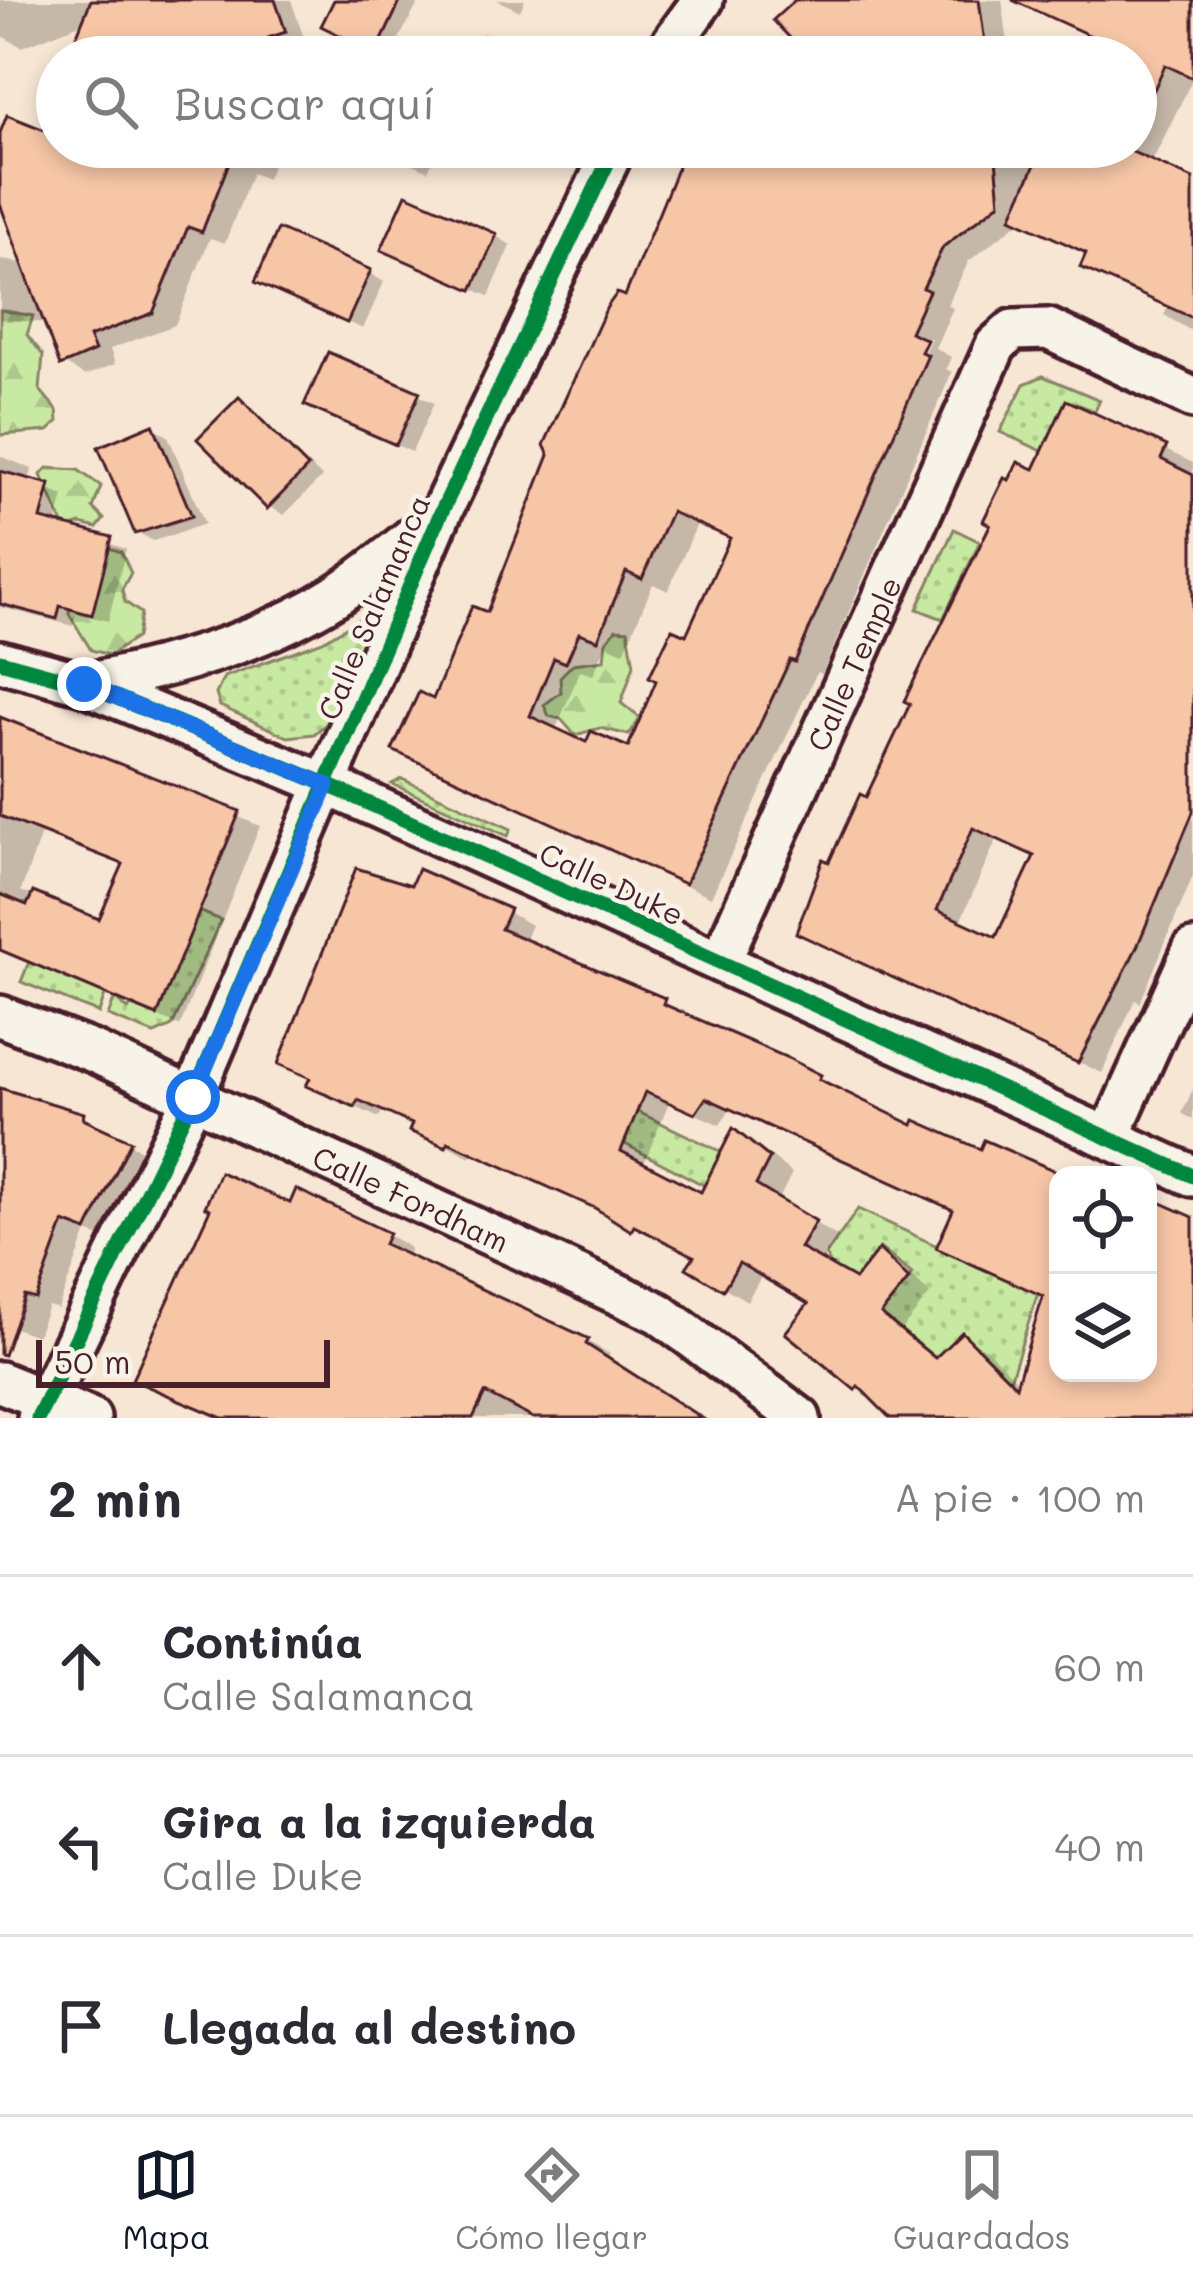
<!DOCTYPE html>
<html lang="es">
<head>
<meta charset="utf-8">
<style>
	:root { --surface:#fff; --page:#f7f7f7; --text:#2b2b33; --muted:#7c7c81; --line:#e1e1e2; --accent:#111827 }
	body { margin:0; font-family:Mali,sans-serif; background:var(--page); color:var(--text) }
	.controls { position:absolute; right:36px; bottom:36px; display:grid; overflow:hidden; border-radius:24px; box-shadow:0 6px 18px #0003 }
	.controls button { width:108px; height:108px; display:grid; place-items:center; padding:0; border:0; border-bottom:3px solid var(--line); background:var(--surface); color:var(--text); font:60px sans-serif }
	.scale { position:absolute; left:36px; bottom:30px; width:294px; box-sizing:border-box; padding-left:12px; border:6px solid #4a1f2b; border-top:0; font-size:33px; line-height:42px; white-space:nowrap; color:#4a1f2b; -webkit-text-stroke:9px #f7f3e8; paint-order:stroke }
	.stop { position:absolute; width:36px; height:36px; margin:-27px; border:9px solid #1a73e8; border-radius:50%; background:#fff }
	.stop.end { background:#1a73e8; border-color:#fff; box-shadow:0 3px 12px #0008 }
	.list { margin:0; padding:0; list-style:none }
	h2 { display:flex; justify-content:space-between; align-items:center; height:156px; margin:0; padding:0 48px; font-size:51px }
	h2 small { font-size:39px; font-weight:400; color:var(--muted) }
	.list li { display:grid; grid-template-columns:78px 1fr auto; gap:36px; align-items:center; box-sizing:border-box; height:180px; padding:0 48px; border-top:3px solid var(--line) }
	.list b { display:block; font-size:45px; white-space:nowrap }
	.list p { margin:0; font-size:39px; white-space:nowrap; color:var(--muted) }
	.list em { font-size:39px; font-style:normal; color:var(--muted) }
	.icon { flex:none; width:66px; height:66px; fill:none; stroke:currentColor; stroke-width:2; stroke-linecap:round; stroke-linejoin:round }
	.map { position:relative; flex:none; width:1193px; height:1418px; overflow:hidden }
	.search { position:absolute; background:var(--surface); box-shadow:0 6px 18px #0003; left:36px; right:36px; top:36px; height:132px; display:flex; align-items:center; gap:30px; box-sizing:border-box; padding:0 42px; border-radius:66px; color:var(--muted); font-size:45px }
	.sheet { height:696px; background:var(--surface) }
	nav { display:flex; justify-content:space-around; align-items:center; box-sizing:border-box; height:168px; border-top:3px solid var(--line); background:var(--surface); font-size:33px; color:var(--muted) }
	nav a { display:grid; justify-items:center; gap:6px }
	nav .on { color:var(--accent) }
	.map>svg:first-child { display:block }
	.green { fill:url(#green-dots); stroke:#898466; stroke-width:3 }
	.forest { fill:url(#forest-firs); stroke:#898466; stroke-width:3 }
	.shadow { fill:#0003; fill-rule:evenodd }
	.building { fill:#f7c6a7; stroke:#4a1f2b; stroke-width:3; fill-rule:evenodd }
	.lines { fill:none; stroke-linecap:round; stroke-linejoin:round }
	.minor-casing { stroke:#4a1f2b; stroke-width:48 }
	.minor { stroke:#f7f3e8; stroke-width:39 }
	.cycleway-casing { stroke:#f7f3e8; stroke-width:22 }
	.cycleway { stroke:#00873e; stroke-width:15 }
	.route { stroke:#1a73e8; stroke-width:15 }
	.labels { text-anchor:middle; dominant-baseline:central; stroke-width:9; stroke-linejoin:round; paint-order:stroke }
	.street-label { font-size:30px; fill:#4a1f2b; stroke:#f7f3e8 }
</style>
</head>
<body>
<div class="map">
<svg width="1193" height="1418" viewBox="0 0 1193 1418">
	<defs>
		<pattern id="green-dots" width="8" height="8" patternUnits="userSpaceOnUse" patternTransform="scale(3)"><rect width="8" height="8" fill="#c8e9a2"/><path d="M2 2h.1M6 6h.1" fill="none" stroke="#adc78c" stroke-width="1.8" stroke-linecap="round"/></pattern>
		<pattern id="forest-firs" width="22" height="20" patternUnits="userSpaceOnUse" patternTransform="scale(3)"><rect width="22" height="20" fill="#c8e9a2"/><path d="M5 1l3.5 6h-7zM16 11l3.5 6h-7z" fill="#adc78c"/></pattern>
	</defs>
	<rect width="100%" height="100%" fill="#f7e6d4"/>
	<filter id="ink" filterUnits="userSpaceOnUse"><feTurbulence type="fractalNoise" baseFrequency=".00833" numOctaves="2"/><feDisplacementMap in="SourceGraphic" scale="24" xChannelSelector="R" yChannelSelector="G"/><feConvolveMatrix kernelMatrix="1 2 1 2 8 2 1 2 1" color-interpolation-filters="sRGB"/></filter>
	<g filter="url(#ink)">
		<g class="green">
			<polygon points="1043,376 1100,400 1095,411 1074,403 1049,454 1000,432 1024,384"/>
			<polygon points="954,529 980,542 943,619 917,609"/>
			<polygon points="371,612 374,619 331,720 314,734 288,737 220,706 216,694 224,677 323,641"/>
			<polygon points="402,779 511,829 508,836 392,784"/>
			<polygon points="196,910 221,920 172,1026 154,1034 108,1016 115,997 128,1010 131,1006 157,1015"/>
			<polygon points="29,962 106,992 99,1013 21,982"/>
			<polygon points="632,1109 734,1158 715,1191 625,1144"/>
			<polygon points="858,1209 1038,1293 1010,1380 962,1332 919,1374 881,1314 912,1274 880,1248 849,1287 833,1274 826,1255"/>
		</g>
		<g class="forest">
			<polygon points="0,310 33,316 27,335 43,355 40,390 57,410 58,422 48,431 0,435"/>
			<polygon points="47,468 78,470 101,486 93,508 104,519 97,528 81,524 65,529 41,475"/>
			<polygon points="104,546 121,552 131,573 122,589 125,602 141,613 137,637 110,655 91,650 69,614 72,593"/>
			<polygon points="616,629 628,630 634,665 621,703 640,718 629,735 600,728 575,735 561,719 549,716 544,705 561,692 560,677 573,664 604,660 606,642"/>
		</g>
		<g class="shadow">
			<polygon points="0,0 291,0 306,44 290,49 287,57 72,57 85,22 22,47 0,35"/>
			<polygon points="337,0 416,0 419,2 389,57 340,34"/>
			<polygon points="497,0 525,0 520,11"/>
			<polygon points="799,0 1002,0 1010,57 813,57"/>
			<path d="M1012,0H1193V78L1151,164L1193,183V332L1164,315L1168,307L1084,266L1089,254L1019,222L969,261L947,305L953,308L935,348L951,357L946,369L952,372L822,674L817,672L711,897L395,749L434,703L489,616L690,147H1136V57H1086L1094,38ZM925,338H931L917,367L912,364ZM697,524L733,540L629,751L587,746L555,731L580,671L593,675L606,645L624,652L653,584L668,591Z"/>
			<polygon points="483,33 536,57 472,57"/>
			<polygon points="57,94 57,147 279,147 267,179 252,173 225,243 210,238 175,325 110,349 115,364 85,376 63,363 48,323 0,319 0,260 25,263 0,196 0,141 42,132"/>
			<polygon points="379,147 439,147 428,171"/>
			<polygon points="496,236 511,245 489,296 400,257"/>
			<polygon points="369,273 384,282 363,329 274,290"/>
			<polygon points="418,395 434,403 412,452 323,413"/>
			<polygon points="239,401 322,477 284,515 268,506"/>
			<path d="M1068,404L1193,463V876L1140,1003L1135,1000L1102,1073L800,932ZM997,839L1037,857L997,941L959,924Z"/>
			<polygon points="153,427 168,436 205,524 153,541 137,532"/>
			<polygon points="0,456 32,469 29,482 64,496 56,526 126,549 108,621 76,613 73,626 0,607"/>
			<path d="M0,716L260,826L180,1026L0,951ZM41,834L126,866L101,922L21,891Z"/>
			<path d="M508,912L531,925L524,942L664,1001L686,1017L820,1077L915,1129L1058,1175V1373H1148V1218L1193,1240V1418L876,1399L856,1388L813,1303L763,1274L747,1301L690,1267L697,1257L472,1153L470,1157L382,1111L379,1118L310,1085ZM669,1102L720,1125L730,1109L956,1211L940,1247L1046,1297L1020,1383L986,1349L962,1336L939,1359L902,1329L930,1294L902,1267L880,1253L856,1282L822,1263L838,1237L778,1201L792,1173L756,1145L734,1132L702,1196L643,1166Z"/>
			<polygon points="0,1086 83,1116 151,1156 110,1241 87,1232 58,1309 48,1306 37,1336 0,1323"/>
			<polygon points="1193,1089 1193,1120 1182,1113"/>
			<polygon points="292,1207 388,1235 410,1248 406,1259 587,1341 610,1354 607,1360 698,1418 217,1418 135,1379"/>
		</g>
		<g class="building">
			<polygon points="91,0 275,0 286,32 268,38 262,57 68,57"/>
			<polygon points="334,0 401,0 376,53 321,26"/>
			<polygon points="795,0 979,0 985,43 960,46 962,57 808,57 773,20"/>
			<polygon points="1012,0 1193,0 1193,78 1165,65 1136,130 1136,57 1082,57 1091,36"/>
			<polygon points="7,115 57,135 57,147 235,147 202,232 188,227 153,313 89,337 95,351 60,366 0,204 0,133"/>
			<path d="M686,147H995L1000,203L943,247L923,288L929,291L910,332L927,340L921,352L928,355L795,662L790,660L685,884L392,750L419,692L433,699L472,606L487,612L549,455L544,445L607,307L617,293L625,296ZM671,512L730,538L686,635L672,629L649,677L656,681L628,747L591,731L586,742L530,716L554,658L566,663L579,633L598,640L626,572L642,579Z"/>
			<polygon points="1043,147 1121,147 1193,179 1193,318 1080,267 1086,253 1011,218"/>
			<polygon points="406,194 497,234 472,290 381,250"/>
			<polygon points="278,229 371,270 347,323 255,282"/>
			<polygon points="328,352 420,392 396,445 304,405"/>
			<polygon points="239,397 308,467 267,509 197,439"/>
			<path d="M1066,400L1167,446L1161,459L1193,475V812L1137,947L1078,1063L796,933L823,859L829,862L860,794L866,797L910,704L904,701L990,525L983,521L1004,478L1009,480L1018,462L1034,469ZM973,828L1034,856L996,937L937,910Z"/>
			<polygon points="153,424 192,516 135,534 98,447"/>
			<polygon points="0,471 50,484 41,519 112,537 92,615 60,606 57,619 0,604"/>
			<polygon points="0,717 240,811 157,1016 0,950 0,894 27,905 33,892 99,919 123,864 0,816"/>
			<path d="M356,868L411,885L418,869L457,886L510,909L501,929L665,998L663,1004L788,1058L821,1075L819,1079L913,1125L915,1120L980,1149L984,1140L1058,1172V1373H1148V1197L1193,1217V1418H890L858,1386L855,1390L785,1333L808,1304L739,1263L723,1290L686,1268L694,1256L634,1226L631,1231L595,1208L448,1142L446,1147L409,1131L412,1124L358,1100L355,1107L306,1086L310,1078L278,1064ZM645,1092L695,1114L706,1098L953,1210L936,1248L1043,1296L1016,1386L962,1332L935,1358L881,1314L909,1279L879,1249L855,1279L800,1248L816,1221L756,1185L770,1158L733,1128L701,1192L621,1151Z"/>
			<polygon points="0,1088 84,1113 83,1119 131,1141 87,1231 64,1222 36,1299 25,1296 4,1355 0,1354"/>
			<polygon points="220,1172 290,1203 296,1189 389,1233 384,1244 589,1339 586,1344 702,1418 533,1418 485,1393 473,1418 222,1418 132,1380 210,1209 205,1207"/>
		</g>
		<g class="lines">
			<g class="minor-casing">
				<g id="minor">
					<polyline points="662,57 703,0"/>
					<polyline points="0,661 84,684 328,785 1193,1176"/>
					<path d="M84,684C169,668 261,643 335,596C371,573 404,544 437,517"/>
					<path id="s1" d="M720,962L996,345L1013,330L1048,329L1193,398"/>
					<path id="s2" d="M0,1016L94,1052L659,1313L800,1418"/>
					<polyline points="1109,1137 1193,950"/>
					<polyline points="0,1382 90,1418"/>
					<polyline points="38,1418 193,1097 440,515 615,147"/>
				</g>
			</g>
			<use href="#minor" class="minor"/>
			<g class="cycleway-casing">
				<g id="cycleway">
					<polyline points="0,661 84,684 328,785 1193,1176"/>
					<polyline points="38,1418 193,1097 440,515 615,147"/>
				</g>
			</g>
			<use href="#cycleway" class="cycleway"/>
		</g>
	</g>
	<g class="lines" filter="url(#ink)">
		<polyline class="route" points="84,684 328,785 193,1097"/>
	</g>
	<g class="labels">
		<g class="street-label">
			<text transform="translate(373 607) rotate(-67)">Calle Salamanca</text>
			<text stroke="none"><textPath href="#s1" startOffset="327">Calle Temple</textPath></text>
			<text transform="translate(612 883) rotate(25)">Calle Duke</text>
			<text stroke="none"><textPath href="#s2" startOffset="450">Calle Fordham</textPath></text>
		</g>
	</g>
</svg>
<div class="controls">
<button><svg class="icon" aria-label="locate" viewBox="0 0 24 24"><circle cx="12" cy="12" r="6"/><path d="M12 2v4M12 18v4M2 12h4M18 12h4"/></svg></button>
<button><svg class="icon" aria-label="layers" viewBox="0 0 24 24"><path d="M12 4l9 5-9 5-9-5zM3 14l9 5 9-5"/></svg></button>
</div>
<div class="scale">50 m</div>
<div class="stop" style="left:193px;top:1097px"></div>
<div class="stop end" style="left:84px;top:684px"></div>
<div class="search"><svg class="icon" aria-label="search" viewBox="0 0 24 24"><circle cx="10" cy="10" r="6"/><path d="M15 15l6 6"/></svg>Buscar aquí</div>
</div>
<section class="sheet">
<h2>2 min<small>A pie · 100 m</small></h2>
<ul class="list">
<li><svg class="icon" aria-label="ahead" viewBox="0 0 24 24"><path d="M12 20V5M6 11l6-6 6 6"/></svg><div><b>Continúa</b><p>Calle Salamanca</p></div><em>60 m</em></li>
<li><svg class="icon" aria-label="left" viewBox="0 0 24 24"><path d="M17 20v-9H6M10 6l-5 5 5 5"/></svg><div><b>Gira a la izquierda</b><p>Calle Duke</p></div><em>40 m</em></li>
<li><svg class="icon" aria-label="arrive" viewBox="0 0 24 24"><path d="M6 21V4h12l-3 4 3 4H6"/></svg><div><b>Llegada al destino</b></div></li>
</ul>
</section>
<nav>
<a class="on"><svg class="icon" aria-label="map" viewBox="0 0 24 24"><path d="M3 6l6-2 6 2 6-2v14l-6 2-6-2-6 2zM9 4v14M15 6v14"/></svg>Mapa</a>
<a><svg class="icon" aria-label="directions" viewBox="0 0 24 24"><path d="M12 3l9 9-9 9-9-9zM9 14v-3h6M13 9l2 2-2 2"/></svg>Cómo llegar</a>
<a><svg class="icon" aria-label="saved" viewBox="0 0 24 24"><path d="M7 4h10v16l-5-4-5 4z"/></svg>Guardados</a>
</nav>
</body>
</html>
